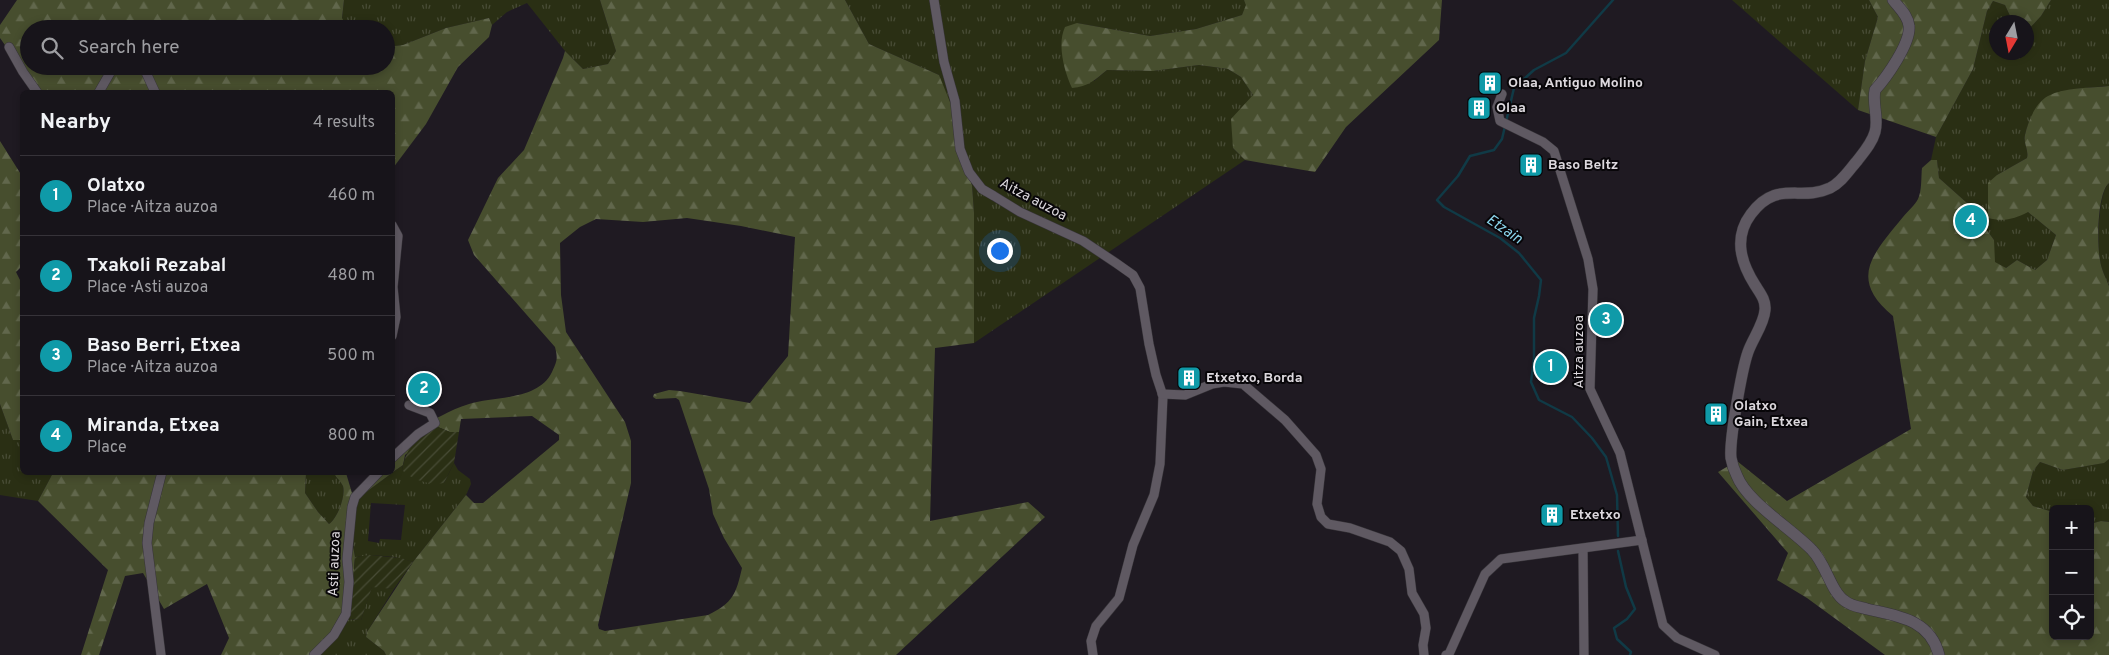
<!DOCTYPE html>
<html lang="en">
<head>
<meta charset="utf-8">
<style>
	:root { --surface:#17141a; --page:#201d23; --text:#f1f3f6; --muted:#9e9ea2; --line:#363339; --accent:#ea580c }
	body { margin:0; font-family:Overpass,sans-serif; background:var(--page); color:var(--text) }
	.controls { position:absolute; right:15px; bottom:15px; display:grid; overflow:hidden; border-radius:8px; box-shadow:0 2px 8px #0003 }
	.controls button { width:45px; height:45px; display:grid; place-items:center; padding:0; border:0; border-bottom:1px solid var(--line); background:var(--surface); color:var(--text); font:25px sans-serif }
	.compass { position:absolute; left:1989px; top:15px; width:45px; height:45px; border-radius:50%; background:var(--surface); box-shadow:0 2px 8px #0003; rotate:190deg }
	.you { position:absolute; left:999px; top:250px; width:18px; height:18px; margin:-12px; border:4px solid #fff; border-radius:50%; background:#1a73e8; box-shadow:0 0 0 8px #1a73e833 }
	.badge { display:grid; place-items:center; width:32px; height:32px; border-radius:50%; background:var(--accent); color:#fff; font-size:16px; font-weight:700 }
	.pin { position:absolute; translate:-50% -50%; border:2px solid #fff; box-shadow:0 1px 5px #0006 }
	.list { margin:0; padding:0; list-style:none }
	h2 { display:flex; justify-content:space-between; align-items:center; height:65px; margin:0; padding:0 20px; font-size:21px }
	h2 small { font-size:16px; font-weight:400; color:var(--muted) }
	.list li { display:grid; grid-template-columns:32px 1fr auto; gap:15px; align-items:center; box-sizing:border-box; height:80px; padding:0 20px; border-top:1px solid var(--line) }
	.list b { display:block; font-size:19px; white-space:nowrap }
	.list p { margin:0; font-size:16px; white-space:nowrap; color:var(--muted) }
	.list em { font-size:16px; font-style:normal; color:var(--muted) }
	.icon { flex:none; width:28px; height:28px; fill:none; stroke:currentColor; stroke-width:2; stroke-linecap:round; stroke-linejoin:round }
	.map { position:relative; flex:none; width:2109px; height:655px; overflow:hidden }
	.search { position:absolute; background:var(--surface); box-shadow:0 2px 8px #0003; left:20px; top:20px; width:375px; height:55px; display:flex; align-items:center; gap:12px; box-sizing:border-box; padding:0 18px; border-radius:28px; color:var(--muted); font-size:19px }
	.panel { position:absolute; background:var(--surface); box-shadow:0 2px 8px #0003; left:20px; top:90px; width:375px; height:385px; border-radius:8px }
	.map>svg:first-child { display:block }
	.grass { fill:url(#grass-tufts); fill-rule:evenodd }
	.forest { fill:url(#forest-firs); fill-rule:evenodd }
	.garden { fill:url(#garden-furrows) }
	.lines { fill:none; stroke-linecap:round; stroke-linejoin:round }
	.stream { stroke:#103a46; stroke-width:2.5 }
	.minor-casing { stroke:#373439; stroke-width:10 }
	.tertiary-casing { stroke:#373439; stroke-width:12 }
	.minor { stroke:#5f5962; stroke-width:9 }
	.tertiary { stroke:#5f5962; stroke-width:11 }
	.labels { text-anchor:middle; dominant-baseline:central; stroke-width:4; stroke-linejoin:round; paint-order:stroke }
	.poi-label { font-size:14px; font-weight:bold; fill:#dcd8dd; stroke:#080609; text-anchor:start }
	.street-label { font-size:14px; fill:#dcd8dd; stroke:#080609 }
	.water-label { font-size:15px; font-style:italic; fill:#8cd6ed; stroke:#080609 }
</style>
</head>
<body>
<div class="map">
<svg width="2109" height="655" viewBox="0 0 2109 655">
	<defs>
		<pattern id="grass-tufts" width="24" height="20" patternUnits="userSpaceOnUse" patternTransform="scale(1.25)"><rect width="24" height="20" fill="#2a2f14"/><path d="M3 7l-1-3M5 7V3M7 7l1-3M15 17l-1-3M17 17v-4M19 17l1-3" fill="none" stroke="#484c36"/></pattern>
		<pattern id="forest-firs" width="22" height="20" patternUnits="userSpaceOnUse" patternTransform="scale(1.25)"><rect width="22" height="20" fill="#474e2e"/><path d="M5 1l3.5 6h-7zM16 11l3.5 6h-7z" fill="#61674c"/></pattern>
		<pattern id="garden-furrows" width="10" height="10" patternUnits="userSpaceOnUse" patternTransform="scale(1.25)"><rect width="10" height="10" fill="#2a2f14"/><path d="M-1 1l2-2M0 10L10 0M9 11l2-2" fill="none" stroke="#484c36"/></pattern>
	</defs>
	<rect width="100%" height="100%" fill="#1f1a22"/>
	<g class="grass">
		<polygon points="344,0 600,0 616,51 608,64 583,69 565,51 527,3 507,12 492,25 489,18 446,28 403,45 386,47 386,29 348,29 342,19"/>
		<polygon points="845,0 1244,0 1247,5 1242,15 1196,29 1150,36 1077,23 1094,81 1107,70 1153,71 1199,65 1228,69 1241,77 1253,95 1233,148 1245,160 974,343 974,213 972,185 956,145 939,75 869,44"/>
		<polygon points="1732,0 1869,0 1878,17 1865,61 1858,110"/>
		<path d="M2051,0H2109V86C2066,90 2037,87 2025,135C2023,143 2029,150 2027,158L1997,175L2028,212L2056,235L2047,260L2035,270L2017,260L2006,268L1994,262V240L1967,203L1939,178L1937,160H1931L1936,137L1973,69L1987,11L1993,1L2005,5L2011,18L2010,22H1996V52H2026L2027,31L2041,16Z"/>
		<path d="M2109,183V286C2106,278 2101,269 2100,260C2097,245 2098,193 2109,183Z"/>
		<polygon points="0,404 13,440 22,440 22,472 53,473 38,501 0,495"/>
		<polygon points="2109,459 2109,522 2101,521 2090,524 2090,509 2053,509 2053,512 2033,506 2026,497 2033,471 2040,462 2063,470 2103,463"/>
		<path d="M454,463L458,470L470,479L471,484L466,495L413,562C394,555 374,554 355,557C351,536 353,518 358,498L403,465L402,470L444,483ZM371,503L405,505L401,540L380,539L379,543L368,541Z"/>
		<path d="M306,473H333C336,476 341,482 343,486C346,496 337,519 329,524L318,512L305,493Z"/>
		<polygon points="372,586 394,589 367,632 366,637 384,651 386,655 315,655 346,619 361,620"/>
	</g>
	<g class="forest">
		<polygon points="17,0 344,0 342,18 348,29 29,29 29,66 386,66 386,47 403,45 446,28 489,18 492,25 489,37 458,67 426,124 393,168 392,92 38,92 0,38 0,25"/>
		<path d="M600,0H845L869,44L939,75L952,107L956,145L972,185L974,213V343L935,348L930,521L1028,502L1045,517L896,655H386L384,651L366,637L367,632L413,562L466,495L474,503H483L559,440V435L532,416L461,419L459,432H450L438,427L405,455L403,465L393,472V454C407,440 422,424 441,416C450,411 459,407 469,404C494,396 538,401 552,372C557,361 558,359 555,347L474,255L468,240L498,178L524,150L563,58L565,51L583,69L608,64L616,51ZM687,218L741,226L795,237L788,356L750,403L680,391L669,390L654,394L653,397L656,399L676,398L679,400L709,489L713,514L724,538L742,568C736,594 733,603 708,615L605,631L599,629L598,625L631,483V441L625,422L566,332L561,295L560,243L580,227L596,219L643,222Z"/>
		<path d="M1244,0H1442L1439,40L1346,127L1315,172L1245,160L1233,148L1231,119L1253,95L1241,77L1228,69L1199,65L1153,71L1107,70C1096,79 1088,87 1072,88C1064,71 1057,44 1065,27L1077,23L1150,36L1196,29L1242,15L1246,5Z"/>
		<polygon points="1869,0 2051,0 2041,16 2027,31 2026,22 2010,22 2011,18 2005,5 1993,1 1987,11 1973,69 1936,137 1858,110 1865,61 1878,17"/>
		<path d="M2109,86V183C2097,193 2097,245 2100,260C2101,269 2106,278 2109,286V459L2104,463L2063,470L2040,462L2033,471L2026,497L2033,506L2053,512V636H2090V524L2101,521L2109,522V655H1885L1807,598L1777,580L1788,553L1718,472L1737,461L1787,501L1911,429L1893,316C1847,278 1874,253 1903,217C1908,211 1915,205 1918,199C1922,191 1921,177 1922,168L1931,160H1937L1939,178L1967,203L1994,240L1995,262L2006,268L2017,260L2035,270L2047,260L2056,235L2028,212C2015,219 2003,222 1988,218V183L1997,175L2027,158C2029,150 2023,143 2025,135C2028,122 2035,103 2048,96C2065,87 2090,88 2109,86Z"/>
		<polygon points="0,141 22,176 22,266 16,272 22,284 22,440 13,440 0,404"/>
		<path d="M53,473H306L305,493L318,512L329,524C337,519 346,496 343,486C341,482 336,476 333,473H346L352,493L373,473H392L358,498L355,506L352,541L355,557L352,594L348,614L315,655H221L229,638L207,584L164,609L143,573L125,576L99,655H81L108,570L38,501Z"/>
	</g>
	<g class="garden">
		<path d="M438,427L450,432H459L454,463L444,483C431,486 412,480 402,470C407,444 417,440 438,427Z"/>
		<polygon points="370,555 401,558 413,562 394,589 372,587 361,620 346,619 352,594 355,557"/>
	</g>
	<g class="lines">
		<g class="stream">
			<polyline points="1613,0 1566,53 1534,70 1514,88 1502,139 1494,150 1470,156 1458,176 1437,200 1444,207 1500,238 1519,253 1541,280 1539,296 1534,318 1534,359 1531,382 1539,400 1572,417 1592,438 1606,457 1617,495 1618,536"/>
			<polyline points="1618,551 1626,587 1635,609 1627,619 1614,628 1617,639 1631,652 1630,655"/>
		</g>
		<g class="minor-casing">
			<g id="minor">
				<polyline points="934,0 944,62 955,101 960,149 969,172 982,189 994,196 1020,212 1083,241 1116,263 1133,275 1140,288 1149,344 1156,375 1163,396 1160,464 1154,495 1133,545 1119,598 1096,626 1091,641 1093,655"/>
				<polyline points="117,29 121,25 129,26 131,29"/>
				<polyline points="9,47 23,72 37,92"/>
				<polyline points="143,66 155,92"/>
				<polyline points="99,92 114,66"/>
				<polyline points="1502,94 1497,107 1500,121 1543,142 1554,151 1588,259 1593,289 1590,389 1620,453 1663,625 1677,638 1715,655"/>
				<polyline points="392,225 398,236 393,287 396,317 392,336"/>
				<polyline points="1162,394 1185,395 1212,384 1224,382 1243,384 1285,420 1316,455 1321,469 1317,504 1321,517 1328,524 1350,528 1390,542 1401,551 1409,569 1412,593 1424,614 1426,628 1423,645 1424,655"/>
				<polyline points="392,458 418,434 435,423 430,413 409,405"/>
				<polyline points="1583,549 1584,655"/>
				<polyline points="161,655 147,543 149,523 162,472"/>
				<polyline points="314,655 334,635 346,614 349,582 347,559 352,507 355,497 379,472"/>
				<polyline points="1446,655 1449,654 1485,574 1501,559 1642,540"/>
			</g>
		</g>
		<g class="tertiary-casing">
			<path id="tertiary" d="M1893,0C1899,8 1908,15 1909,26C1911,43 1886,78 1875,90C1872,104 1879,118 1875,132C1872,143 1864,152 1857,161C1849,170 1842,182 1830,188C1800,202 1777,179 1751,214C1733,238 1741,263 1755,285C1760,293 1766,300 1765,310C1764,324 1753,338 1748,352C1742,369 1729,441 1731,458C1732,464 1734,470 1737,476C1747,502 1792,529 1812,550C1826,564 1831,592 1845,601C1851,606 1860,607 1867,609C1897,616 1930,619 1939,655"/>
		</g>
		<use href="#minor" class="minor"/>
		<use href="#tertiary" class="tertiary"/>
	</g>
	<defs>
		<g id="building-square" transform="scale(1.25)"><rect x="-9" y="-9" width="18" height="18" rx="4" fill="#0f9aa8" stroke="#080609"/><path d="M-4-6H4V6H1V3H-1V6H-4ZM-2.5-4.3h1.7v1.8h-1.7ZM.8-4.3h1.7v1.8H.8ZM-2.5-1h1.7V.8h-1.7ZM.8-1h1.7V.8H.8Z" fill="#fff"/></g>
	</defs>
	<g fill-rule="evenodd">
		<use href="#building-square" x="1490" y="83"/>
		<use href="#building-square" x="1479" y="108"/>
		<use href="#building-square" x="1531" y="165"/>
		<use href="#building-square" x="1189" y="378"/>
		<use href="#building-square" x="1716" y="414"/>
		<use href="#building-square" x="1552" y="515"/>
	</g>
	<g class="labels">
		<g class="poi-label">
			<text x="1508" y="83">Olaa, Antiguo Molino</text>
			<text x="1496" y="108">Olaa</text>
			<text x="1548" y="165">Baso Beltz</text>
			<text x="1206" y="378">Etxetxo, Borda</text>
			<text x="1734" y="406">Olatxo<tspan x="1734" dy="16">Gain, Etxea</tspan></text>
			<text x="1570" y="515">Etxetxo</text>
		</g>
		<g class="street-label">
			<text transform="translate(1033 200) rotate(28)">Aitza auzoa</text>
			<text transform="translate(1579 352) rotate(-90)">Aitza auzoa</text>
			<text transform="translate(335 564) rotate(-88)">Asti auzoa</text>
		</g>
		<g class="water-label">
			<text transform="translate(1504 230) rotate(34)">Etzain</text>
		</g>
	</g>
</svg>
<div class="controls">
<button>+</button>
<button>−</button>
<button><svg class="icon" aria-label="locate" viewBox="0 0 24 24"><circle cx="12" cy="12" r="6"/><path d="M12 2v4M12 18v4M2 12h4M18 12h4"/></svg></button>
</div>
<svg class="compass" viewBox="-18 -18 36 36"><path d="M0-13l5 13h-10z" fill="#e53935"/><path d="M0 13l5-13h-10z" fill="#9e9ea2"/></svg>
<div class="you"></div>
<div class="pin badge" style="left:1551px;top:367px;background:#0f9aa8">1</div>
<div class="pin badge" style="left:424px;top:389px;background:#0f9aa8">2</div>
<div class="pin badge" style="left:1606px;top:320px;background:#0f9aa8">3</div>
<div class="pin badge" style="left:1971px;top:221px;background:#0f9aa8">4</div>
<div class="search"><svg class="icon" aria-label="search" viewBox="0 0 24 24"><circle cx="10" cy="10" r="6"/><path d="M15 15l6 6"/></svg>Search here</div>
<section class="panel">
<h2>Nearby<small>4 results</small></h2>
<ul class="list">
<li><span class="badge" style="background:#0f9aa8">1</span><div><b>Olatxo</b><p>Place · Aitza auzoa</p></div><em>460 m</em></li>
<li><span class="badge" style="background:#0f9aa8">2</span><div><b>Txakoli Rezabal</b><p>Place · Asti auzoa</p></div><em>480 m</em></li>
<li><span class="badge" style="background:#0f9aa8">3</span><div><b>Baso Berri, Etxea</b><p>Place · Aitza auzoa</p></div><em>500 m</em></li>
<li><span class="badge" style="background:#0f9aa8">4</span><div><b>Miranda, Etxea</b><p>Place</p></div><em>800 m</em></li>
</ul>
</section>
</div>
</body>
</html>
